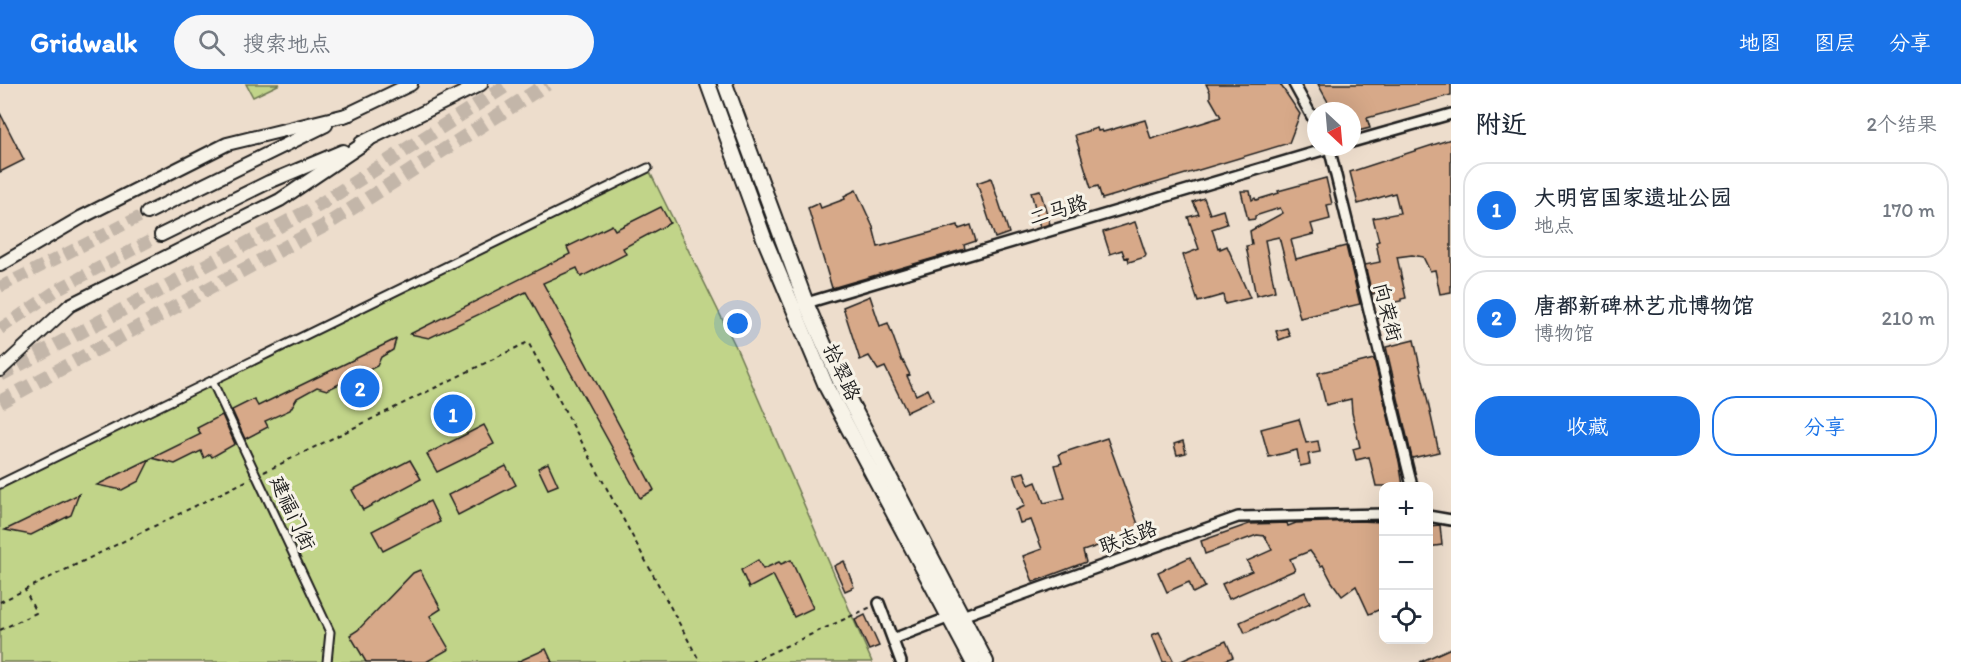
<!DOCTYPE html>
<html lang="zh">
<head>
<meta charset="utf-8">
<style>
	:root { --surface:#fff; --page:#f6f6f7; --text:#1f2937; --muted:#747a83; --line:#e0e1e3; --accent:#1a73e8 }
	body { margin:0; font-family:Itim,"LXGW WenKai TC",sans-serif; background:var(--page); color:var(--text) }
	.controls { position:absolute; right:18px; bottom:18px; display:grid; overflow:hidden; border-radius:12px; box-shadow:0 6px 24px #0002 }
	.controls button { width:54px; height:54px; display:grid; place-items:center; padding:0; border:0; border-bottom:2px solid var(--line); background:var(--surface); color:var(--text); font:30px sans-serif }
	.compass { position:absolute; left:1307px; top:18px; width:54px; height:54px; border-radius:50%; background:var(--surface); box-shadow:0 6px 24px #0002; rotate:154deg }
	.you { position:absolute; left:738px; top:240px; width:21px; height:21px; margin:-15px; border:4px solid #fff; border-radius:50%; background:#1a73e8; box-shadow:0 0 0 9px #1a73e833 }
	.badge { display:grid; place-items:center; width:39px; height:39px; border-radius:50%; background:var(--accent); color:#fff; font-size:20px; font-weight:700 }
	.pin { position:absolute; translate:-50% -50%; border:3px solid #fff; box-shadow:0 2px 6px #0006 }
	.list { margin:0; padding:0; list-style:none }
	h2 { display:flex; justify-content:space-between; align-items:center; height:78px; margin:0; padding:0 24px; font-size:26px }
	h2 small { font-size:20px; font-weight:400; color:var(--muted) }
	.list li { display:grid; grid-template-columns:39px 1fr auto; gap:18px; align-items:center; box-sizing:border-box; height:96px; margin:0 12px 12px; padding:0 12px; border:2px solid var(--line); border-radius:24px }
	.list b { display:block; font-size:22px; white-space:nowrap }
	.list p { margin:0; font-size:20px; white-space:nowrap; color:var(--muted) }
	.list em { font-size:20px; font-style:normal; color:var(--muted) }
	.actions { display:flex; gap:12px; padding:18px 24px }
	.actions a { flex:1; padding:14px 0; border:2px solid var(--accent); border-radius:24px; text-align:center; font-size:21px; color:var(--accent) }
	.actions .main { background:var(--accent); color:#fff }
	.icon { flex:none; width:33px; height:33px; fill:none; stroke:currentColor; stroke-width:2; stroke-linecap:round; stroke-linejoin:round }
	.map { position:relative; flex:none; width:1451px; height:578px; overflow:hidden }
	header { display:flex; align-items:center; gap:36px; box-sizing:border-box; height:84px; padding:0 30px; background:var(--accent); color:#fff }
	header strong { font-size:28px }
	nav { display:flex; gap:33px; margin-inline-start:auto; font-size:21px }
	.search { width:420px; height:54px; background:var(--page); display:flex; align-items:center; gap:15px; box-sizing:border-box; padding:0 21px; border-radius:33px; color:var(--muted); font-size:22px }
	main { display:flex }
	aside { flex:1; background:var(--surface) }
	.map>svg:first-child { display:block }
	.green { fill:#c1d489; stroke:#6e7852; stroke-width:1.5 }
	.building { fill:#d7a989; stroke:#1c1c1c; stroke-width:1.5 }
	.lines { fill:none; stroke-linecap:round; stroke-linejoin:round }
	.tertiary-tunnel { stroke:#c3b6a9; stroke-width:12; stroke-dasharray:12 6; stroke-linecap:butt }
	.secondary-tunnel { stroke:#c3b6a9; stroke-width:14; stroke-dasharray:14 7; stroke-linecap:butt }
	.pedestrian-casing { stroke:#1c1c1c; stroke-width:11 }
	.minor-casing { stroke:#1c1c1c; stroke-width:14 }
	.tertiary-casing { stroke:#1c1c1c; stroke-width:16 }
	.secondary-casing { stroke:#1c1c1c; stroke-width:18 }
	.path { stroke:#1c1c1c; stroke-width:2; stroke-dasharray:4.5 4.5; stroke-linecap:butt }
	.pedestrian { stroke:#f7f3e8; stroke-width:7 }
	.minor { stroke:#f7f3e8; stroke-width:9 }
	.tertiary { stroke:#f7f3e8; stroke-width:12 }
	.secondary { stroke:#f7f3e8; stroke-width:14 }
	.labels { text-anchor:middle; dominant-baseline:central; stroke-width:6; stroke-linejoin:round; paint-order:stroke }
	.street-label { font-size:20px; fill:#1c1c1c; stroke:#f7f3e8 }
</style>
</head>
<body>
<header>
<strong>Gridwalk</strong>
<div class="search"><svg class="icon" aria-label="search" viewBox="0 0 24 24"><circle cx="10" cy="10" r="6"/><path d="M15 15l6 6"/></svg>搜索地点</div>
<nav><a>地图</a><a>图层</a><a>分享</a></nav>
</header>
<main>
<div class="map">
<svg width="1451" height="578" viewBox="0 0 1451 578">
	<rect width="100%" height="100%" fill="#edddcc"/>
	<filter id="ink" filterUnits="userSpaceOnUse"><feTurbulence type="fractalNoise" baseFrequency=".0167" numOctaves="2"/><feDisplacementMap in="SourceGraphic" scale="12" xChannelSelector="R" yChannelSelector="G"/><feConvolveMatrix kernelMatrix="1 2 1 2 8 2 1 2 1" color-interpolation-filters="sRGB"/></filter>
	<g filter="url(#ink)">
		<g class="green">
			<polygon points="246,0 280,0 253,13"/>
			<polygon points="648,84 736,263 872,578 0,578 0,398"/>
		</g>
		<g class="building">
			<polygon points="1206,0 1280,0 1300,30 1289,59 1102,115 1098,102 1091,104 1075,51 1097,44 1098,47 1102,46 1103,48 1145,36 1151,55 1221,33 1210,14 1210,8"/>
			<polygon points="1318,0 1451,0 1451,11 1367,34 1370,44 1358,47 1352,27 1333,27"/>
			<polygon points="0,29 24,76 0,88"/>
			<polygon points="1451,55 1451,208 1440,210 1435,186 1430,187 1423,173 1412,171 1397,173 1406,214 1401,215 1401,217 1385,220 1382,208 1372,210 1365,181 1380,178 1376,158 1379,157 1373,134 1400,129 1395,109 1358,120 1350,88"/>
			<polygon points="991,94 1009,149 995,154 977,99"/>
			<polygon points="1326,94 1332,120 1327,121 1330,135 1311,140 1314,150 1291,156 1296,175 1346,162 1360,220 1300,234 1279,153 1265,156 1275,207 1256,212 1246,162 1252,161 1250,147 1283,129 1280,124 1255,132 1255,135 1248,136 1241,107 1250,107 1252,116 1255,114 1256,116 1279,109 1278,107"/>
			<polygon points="856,106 873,143 878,163 958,141 959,145 971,141 976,157 964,161 965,165 832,204 808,124 819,119 821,124 845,115 844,112"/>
			<polygon points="1040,106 1050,140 1040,143 1031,108"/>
			<polygon points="1204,114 1210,130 1223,126 1227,140 1212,145 1218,164 1220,163 1220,165 1227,162 1250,214 1225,220 1223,211 1198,218 1183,171 1199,165 1188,133 1199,130 1193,118"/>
			<polygon points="661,123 670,139 623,164 626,170 581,193 577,184 543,199 654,406 640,414 526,208 429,254 410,250 570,170 567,163 612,141 615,146"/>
			<polygon points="1135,138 1146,171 1145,173 1129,178 1128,173 1125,174 1122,166 1110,170 1103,148"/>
			<polygon points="870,212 880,242 888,239 902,277 903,277 910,291 907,292 916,311 928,305 933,316 907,328 885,283 878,286 869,272 860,276 843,223"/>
			<polygon points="1287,244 1290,252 1279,256 1276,247"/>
			<polygon points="396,255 393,266 381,273 377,282 367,287 360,282 354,293 327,306 317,303 297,314 290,326 265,337 268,343 245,355 232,326 254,315 258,322"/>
			<polygon points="1414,256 1439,368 1412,374 1386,263"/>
			<polygon points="1374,275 1399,377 1403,402 1376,402 1369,373 1356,376 1353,365 1360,363 1352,329 1351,315 1326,321 1318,289"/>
			<polygon points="222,331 235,360 212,373 210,370 204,374 201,367 175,380 152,374 201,350 197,344"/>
			<polygon points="1299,335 1306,359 1318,357 1320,368 1308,370 1310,380 1300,382 1297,366 1269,373 1261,345"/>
			<polygon points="484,341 494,360 437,388 427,370"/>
			<polygon points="1107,354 1144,457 1113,468 1109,458 1083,467 1086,478 1033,498 1023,472 1042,465 1031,436 1020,439 1016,426 1025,422 1014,391 1024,388 1029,401 1036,398 1044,419 1065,414 1055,381 1062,379 1059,370"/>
			<polygon points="1183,357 1186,369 1177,371 1174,360"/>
			<polygon points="150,375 139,397 122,406 97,401"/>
			<polygon points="410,376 421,395 363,426 352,406"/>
			<polygon points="548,379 558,401 548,405 538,384"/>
			<polygon points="506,382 516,401 458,431 448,411"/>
			<polygon points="79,410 71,431 31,451 5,446"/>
			<polygon points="430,417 440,438 383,467 372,447"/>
			<polygon points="1359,437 1383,438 1383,524 1369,530 1356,502 1342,512 1332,498 1323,481 1321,482 1310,467 1290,475 1295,486 1229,515 1222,500 1252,487 1247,477 1272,466 1265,452 1257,451 1205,470 1201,457 1249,440 1287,439 1288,442 1296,439"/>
			<polygon points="1440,441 1442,461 1428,463 1428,442"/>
			<polygon points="1190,473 1205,503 1193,509 1189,498 1167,508 1158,488"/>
			<polygon points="758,476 763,485 779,478 781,480 791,476 813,524 794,533 773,491 749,504 741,486"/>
			<polygon points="844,477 854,503 845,507 834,482"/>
			<polygon points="420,486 441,525 430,532 449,565 426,578 366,578 350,551 358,546 413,489"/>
			<polygon points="1305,508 1310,519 1245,549 1240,538"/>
			<polygon points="865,531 879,562 869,566 855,536"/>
			<polygon points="1159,548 1174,578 1163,578 1152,551"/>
			<polygon points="1226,557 1233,573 1221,578 1179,578"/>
			<polygon points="1451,564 1451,578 1420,578"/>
			<polygon points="546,565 552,578 517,578"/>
		</g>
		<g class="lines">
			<g class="tertiary-tunnel">
				<polyline points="0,203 147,129"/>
				<polyline points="0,245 60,204 161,151"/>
			</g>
			<g class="secondary-tunnel">
				<polyline points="0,291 319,121 509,0"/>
				<polyline points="0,318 326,141 547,0"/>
			</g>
			<g class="pedestrian-casing">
				<g id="pedestrian">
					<polyline points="212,297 330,548 327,578"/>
					<polyline points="0,400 648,84"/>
				</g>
			</g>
			<g class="minor-casing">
				<g id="minor">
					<polyline points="1294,0 1316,40"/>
					<polyline points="1352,58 1451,30"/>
					<polyline points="1329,63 1412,402"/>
					<polyline points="803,220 1333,63"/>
					<polyline points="1428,432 1451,436"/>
					<polyline points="879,519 901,578"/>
					<polyline points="893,555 950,533 962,532 1238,433 1384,430"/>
				</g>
			</g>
			<g class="tertiary-casing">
				<g id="tertiary">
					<polyline points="344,32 411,0"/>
					<polyline points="361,59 481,0"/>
					<polyline points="147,129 326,41"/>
					<polyline points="161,151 269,98 343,67"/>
					<polyline points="0,181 82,133 227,60 350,30"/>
					<polyline points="0,286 70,221 280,116 369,56"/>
				</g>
			</g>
			<g class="secondary-casing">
				<g id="secondary">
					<polyline points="708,0 764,154 827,304 973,578"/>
					<polyline points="725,0 806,219 843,304 986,578"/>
				</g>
			</g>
			<g class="path">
				<polyline points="264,388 528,258 700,578"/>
				<polyline points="0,518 248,396"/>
				<polyline points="0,546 36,529 25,506"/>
				<polyline points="751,578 871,523"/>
			</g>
			<use href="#pedestrian" class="pedestrian"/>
			<use href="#minor" class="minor"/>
			<use href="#tertiary" class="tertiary"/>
			<use href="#secondary" class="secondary"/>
		</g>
	</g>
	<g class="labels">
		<g class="street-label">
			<text transform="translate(1058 126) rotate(-17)">二马路</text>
			<text transform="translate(1388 228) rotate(76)">向荣街</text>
			<text transform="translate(842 288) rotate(65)">拾翠路</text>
			<text transform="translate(293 429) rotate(65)">建福门街</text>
			<text transform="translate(1128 453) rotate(-20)">联志路</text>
		</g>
	</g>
</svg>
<div class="controls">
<button>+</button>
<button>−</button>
<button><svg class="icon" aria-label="locate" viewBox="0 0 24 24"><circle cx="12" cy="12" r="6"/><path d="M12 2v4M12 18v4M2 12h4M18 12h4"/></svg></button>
</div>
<svg class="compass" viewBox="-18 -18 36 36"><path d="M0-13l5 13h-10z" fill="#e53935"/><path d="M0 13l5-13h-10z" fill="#747a83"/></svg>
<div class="you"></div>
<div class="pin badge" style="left:453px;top:330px">1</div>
<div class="pin badge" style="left:360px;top:304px">2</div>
</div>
<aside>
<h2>附近<small>2个结果</small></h2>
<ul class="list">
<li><span class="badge">1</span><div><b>大明宫国家遗址公园</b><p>地点</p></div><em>170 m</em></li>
<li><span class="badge">2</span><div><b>唐都新碑林艺术博物馆</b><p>博物馆</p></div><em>210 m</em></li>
</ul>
<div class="actions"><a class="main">收藏</a><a>分享</a></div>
</aside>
</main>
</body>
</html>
